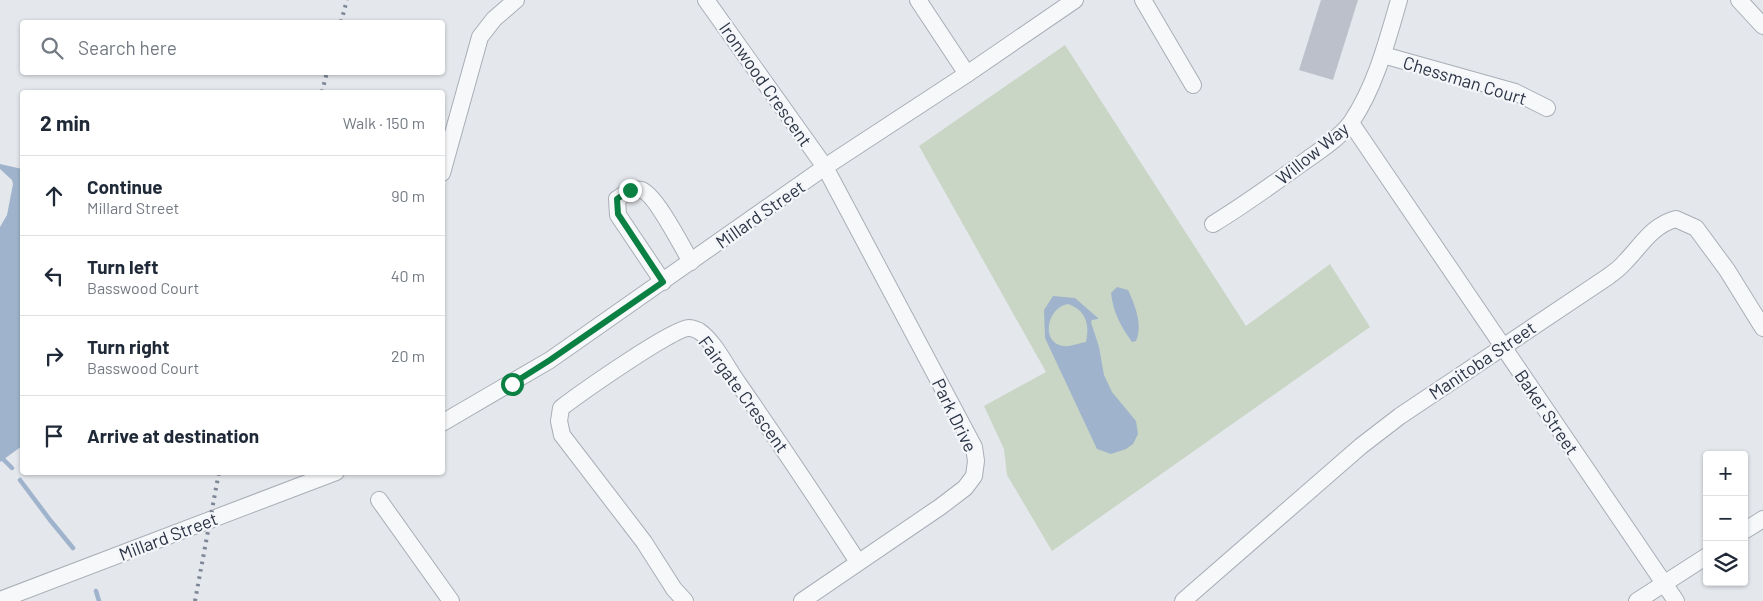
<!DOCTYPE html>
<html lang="en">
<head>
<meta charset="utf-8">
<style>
	:root { --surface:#fff; --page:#f2f2f3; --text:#1f2937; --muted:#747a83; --line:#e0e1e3 }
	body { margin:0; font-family:Barlow,sans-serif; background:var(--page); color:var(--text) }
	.controls { position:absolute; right:15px; bottom:15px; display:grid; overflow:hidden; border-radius:5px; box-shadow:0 1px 4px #0004 }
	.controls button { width:45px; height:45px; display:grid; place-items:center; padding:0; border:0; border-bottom:1px solid var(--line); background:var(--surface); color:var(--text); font:25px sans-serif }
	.stop { position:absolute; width:15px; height:15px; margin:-11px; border:4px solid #0b8043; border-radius:50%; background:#fff }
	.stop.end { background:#0b8043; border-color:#fff; box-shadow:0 1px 5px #0008 }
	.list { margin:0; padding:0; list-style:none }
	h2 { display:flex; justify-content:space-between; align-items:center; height:65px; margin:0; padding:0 20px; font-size:21px }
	h2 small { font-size:16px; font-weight:400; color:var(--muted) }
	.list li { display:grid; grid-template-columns:32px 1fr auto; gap:15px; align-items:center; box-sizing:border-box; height:80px; padding:0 20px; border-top:1px solid var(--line) }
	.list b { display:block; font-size:19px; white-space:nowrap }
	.list p { margin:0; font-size:16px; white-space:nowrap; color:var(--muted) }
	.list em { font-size:16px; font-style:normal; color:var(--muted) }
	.icon { flex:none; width:28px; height:28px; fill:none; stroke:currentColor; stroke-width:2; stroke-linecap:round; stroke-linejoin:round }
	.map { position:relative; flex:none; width:1763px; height:601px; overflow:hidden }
	.search { position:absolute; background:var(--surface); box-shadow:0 1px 4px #0004; left:20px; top:20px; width:425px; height:55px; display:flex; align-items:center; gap:12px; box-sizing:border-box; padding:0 18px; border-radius:5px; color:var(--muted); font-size:19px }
	.panel { position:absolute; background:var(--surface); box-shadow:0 1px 4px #0004; left:20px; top:90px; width:425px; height:385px; border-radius:5px }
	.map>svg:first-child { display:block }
	.green { fill:#c9d6c5 }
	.water { fill:#9fb4cc; fill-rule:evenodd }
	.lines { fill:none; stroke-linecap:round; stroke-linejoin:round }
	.stream { stroke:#9fb4cc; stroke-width:4.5 }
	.building { fill:#bbc0ca }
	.minor-casing { stroke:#a9aeb7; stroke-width:18 }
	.minor { stroke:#f7f8fa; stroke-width:16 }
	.rail { stroke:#7d8696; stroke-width:4; stroke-dasharray:2.5 5; stroke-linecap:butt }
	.route { stroke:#0b8043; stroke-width:6 }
	.labels { text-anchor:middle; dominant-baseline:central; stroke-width:4.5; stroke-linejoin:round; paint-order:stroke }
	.street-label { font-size:18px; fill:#2b3445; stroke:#f4f6f9 }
</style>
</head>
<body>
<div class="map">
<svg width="1763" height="601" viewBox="0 0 1763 601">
	<rect width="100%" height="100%" fill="#e4e7ec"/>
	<polygon class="green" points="1065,45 1246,326 1330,264 1370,327 1052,551 1007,475 1004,449 984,406 1046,372 919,146"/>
	<g class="water">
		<polygon points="0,164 22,169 22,446 0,462 0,227 7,215 13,184 12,180 0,169"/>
		<path d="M1117,287L1128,290C1135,305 1143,325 1136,341L1132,342C1121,327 1113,312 1111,293Z"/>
		<path d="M1053,296L1075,298L1098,318V319L1092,320L1091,322L1099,347L1104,375L1112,392L1136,421L1138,434L1133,444L1126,449L1111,454L1097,449L1045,338L1044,310ZM1068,304C1086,310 1090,325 1086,342C1079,343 1070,347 1063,346C1041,343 1046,308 1068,304Z"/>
	</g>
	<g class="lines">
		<g class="stream">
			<polyline points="3,459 12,468"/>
			<polyline points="20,480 50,520 73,548"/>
			<polyline points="96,591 99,601"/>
		</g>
	</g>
	<polygon class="building" points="1321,0 1358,0 1333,80 1299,70"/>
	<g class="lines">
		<g class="minor-casing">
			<g id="minor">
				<polyline points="706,0 825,167 974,447 976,461 974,476 965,488 940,507 802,601"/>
				<polyline points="918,0 967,74"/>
				<polyline points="1143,0 1193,85"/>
				<polyline points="1739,0 1763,26"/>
				<polyline points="1383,55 1515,92 1547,108"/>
				<polyline points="1351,123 1676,601"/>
				<polyline points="442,173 480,37 494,19 516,0"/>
				<path d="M1213,224C1246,204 1277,181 1308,159C1322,149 1343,135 1352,121C1376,85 1387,41 1399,0"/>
				<path d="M663,282L618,215L617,199C625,194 630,188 641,190C654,192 683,248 691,262"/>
				<polyline points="442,423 550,360 825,167 967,74 1075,0"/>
				<polyline points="379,500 451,601"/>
				<polyline points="1744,531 1763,519"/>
				<polyline points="0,600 336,472"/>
				<path d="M685,601L674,589L644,542L562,435L559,421L561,408C578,395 674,327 689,328C692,328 697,330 699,331C715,342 727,368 738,383C779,442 819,502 858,562"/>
				<path d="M1183,601L1361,446L1400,416L1609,276C1614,272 1620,268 1624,263C1641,246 1652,225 1676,219L1696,228L1727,270L1763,328"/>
				<polyline points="1637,601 1707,556"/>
			</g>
		</g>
		<use href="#minor" class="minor"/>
		<g class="rail">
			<polyline points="341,22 347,0"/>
			<polyline points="322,92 327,72"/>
			<polyline points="195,601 219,472"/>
		</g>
	</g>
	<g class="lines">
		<polyline class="route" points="512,384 550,360 663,282 618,214 617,199 630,190"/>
	</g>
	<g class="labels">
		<g class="street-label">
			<text transform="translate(1465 80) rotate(17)">Chessman Court</text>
			<text transform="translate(766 84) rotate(55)">Ironwood Crescent</text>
			<text transform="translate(1312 153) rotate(-39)">Willow Way</text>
			<text transform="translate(760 214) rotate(-35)">Millard Street</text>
			<text transform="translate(1482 360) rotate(-34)">Manitoba Street</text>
			<text transform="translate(744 394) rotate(54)">Fairgate Crescent</text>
			<text transform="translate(1547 412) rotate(56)">Baker Street</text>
			<text transform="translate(955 415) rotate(64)">Park Drive</text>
			<text transform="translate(168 536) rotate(-21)">Millard Street</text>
		</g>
	</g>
</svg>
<div class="controls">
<button>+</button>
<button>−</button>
<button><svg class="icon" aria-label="layers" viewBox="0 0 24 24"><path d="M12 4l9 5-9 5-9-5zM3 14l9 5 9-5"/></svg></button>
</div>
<div class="stop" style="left:512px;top:384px"></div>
<div class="stop end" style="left:630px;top:190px"></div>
<div class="search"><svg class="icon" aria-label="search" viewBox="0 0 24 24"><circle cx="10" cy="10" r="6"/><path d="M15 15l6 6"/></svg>Search here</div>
<section class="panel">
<h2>2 min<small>Walk · 150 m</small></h2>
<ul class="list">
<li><svg class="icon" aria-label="ahead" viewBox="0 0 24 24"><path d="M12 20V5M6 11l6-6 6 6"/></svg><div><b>Continue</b><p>Millard Street</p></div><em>90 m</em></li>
<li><svg class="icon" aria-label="left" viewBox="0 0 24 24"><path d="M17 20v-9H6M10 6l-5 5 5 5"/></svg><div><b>Turn left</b><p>Basswood Court</p></div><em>40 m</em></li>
<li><svg class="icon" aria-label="right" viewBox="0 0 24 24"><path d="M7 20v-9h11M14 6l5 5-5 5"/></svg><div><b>Turn right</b><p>Basswood Court</p></div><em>20 m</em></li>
<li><svg class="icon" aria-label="arrive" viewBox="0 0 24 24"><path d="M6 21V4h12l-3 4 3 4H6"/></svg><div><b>Arrive at destination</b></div></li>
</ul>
</section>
</div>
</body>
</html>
